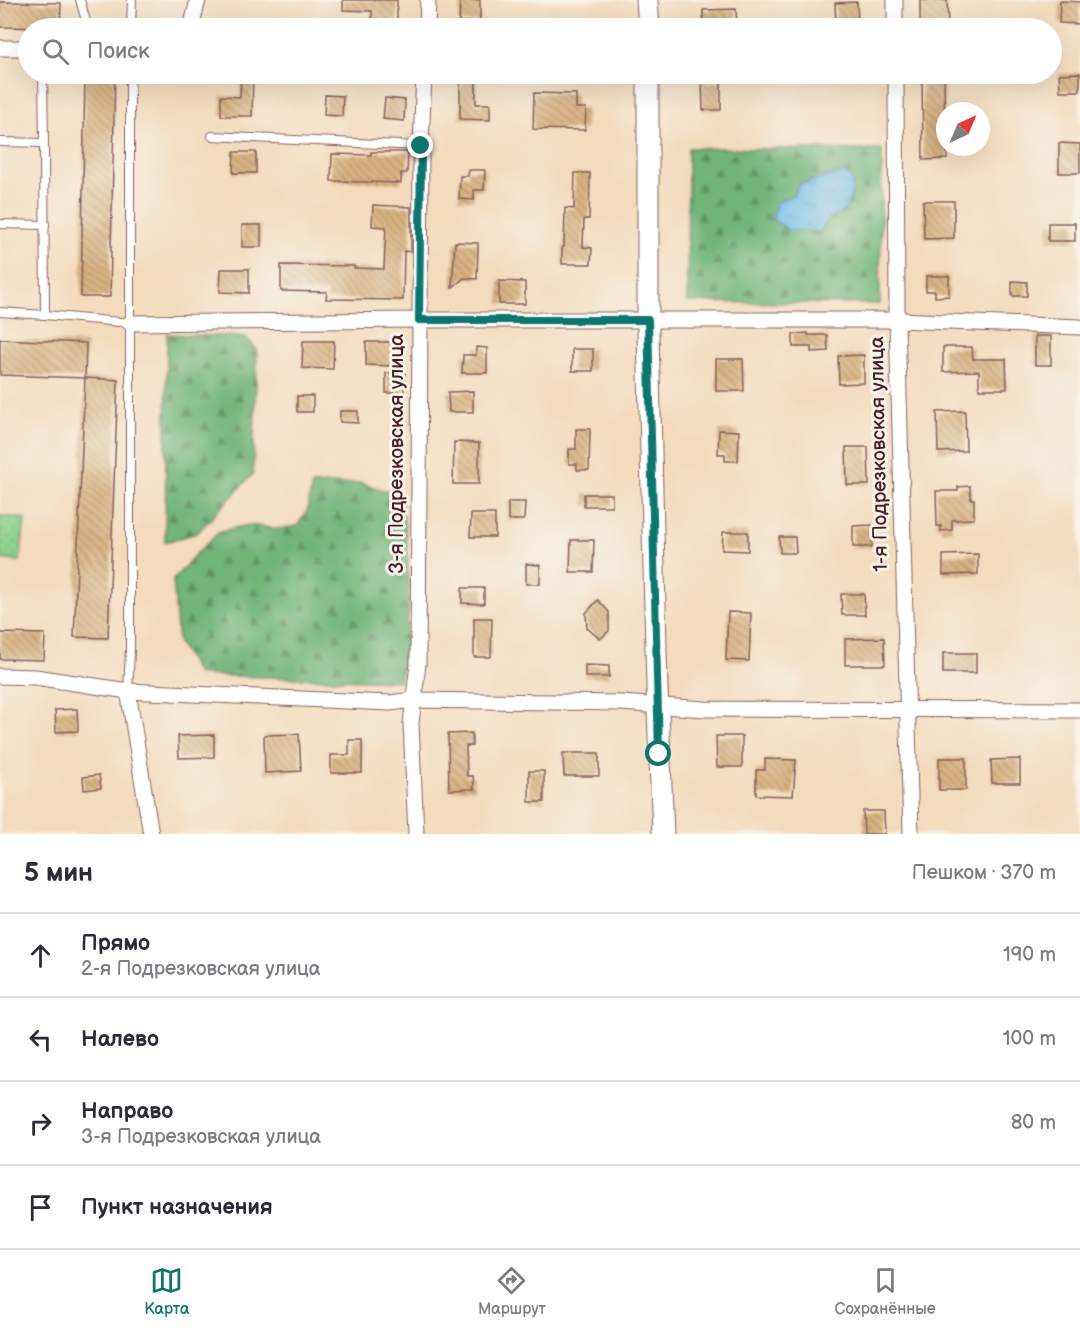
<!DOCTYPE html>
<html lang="ru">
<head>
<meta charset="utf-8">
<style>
	:root { --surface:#fff; --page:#f2f2f3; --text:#2b2b33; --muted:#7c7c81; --line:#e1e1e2; --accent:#0f766e }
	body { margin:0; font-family:"Balsamiq Sans",sans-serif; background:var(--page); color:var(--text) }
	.compass { position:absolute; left:936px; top:102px; width:54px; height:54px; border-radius:50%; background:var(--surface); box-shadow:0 6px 24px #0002; rotate:44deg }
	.stop { position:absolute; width:18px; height:18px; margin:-14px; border:4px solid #0f766e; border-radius:50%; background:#fff }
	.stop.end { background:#0f766e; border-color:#fff; box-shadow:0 2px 6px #0008 }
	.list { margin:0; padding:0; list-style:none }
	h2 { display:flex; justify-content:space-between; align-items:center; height:78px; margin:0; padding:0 24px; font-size:26px }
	h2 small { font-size:20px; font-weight:400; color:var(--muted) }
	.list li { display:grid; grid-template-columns:39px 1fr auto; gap:18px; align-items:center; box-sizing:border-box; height:84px; padding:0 24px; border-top:2px solid var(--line) }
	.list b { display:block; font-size:22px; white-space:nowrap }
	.list p { margin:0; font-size:20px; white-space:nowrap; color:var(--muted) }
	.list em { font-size:20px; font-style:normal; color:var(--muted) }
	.icon { flex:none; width:33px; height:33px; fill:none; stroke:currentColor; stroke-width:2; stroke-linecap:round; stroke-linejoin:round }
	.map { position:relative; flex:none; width:1080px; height:834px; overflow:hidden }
	.search { position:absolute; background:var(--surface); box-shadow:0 6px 24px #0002; left:18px; right:18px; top:18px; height:66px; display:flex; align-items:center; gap:15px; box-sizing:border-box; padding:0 21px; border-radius:33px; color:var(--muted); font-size:22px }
	.sheet { height:414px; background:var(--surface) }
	nav { display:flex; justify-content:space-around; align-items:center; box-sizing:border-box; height:84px; border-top:2px solid var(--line); background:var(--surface); font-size:16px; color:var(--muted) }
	nav a { display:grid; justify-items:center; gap:3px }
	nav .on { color:var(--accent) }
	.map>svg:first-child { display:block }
	.grass { fill:url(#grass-dots); stroke:#6a785c; stroke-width:1.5 }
	.forest { fill:url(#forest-firs); stroke:#5d6a52; stroke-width:1.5; fill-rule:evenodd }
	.water { fill:url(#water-ripples); stroke:#5c6e8a; stroke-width:1.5 }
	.building { fill:url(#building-back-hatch) }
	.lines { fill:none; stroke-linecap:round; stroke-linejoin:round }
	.lane-casing { stroke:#86615e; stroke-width:10 }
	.street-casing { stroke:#86615e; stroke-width:17 }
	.secondary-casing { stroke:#86615e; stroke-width:23 }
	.lane { stroke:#fff; stroke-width:8 }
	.street { stroke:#fff; stroke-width:15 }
	.secondary { stroke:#fff; stroke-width:21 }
	.route { stroke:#0f766e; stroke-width:8 }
	.labels { text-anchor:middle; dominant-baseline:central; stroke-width:6; stroke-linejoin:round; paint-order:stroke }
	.street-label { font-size:20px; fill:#4a1f2b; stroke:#f7f3e8 }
</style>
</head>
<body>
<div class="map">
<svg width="1080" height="834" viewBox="0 0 1080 834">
	<defs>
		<pattern id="grass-dots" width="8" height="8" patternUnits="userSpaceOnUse" patternTransform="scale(1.5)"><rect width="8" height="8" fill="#8bd28c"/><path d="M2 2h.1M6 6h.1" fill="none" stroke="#79b479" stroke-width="1.8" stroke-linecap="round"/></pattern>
		<pattern id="forest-firs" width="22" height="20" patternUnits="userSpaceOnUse" patternTransform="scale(1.5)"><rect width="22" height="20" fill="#70b478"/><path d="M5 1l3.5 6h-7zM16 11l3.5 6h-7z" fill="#5e9263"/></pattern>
		<pattern id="water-ripples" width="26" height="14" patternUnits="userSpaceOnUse" patternTransform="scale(1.5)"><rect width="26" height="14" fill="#6fbde9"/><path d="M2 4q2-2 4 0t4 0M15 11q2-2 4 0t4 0" fill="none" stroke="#5d99bd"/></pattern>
		<pattern id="building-back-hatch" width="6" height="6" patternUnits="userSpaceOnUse" patternTransform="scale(1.5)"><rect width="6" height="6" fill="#d9b382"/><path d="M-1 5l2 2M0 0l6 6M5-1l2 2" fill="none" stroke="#b2916b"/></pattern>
	</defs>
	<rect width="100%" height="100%" fill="#f7f3e8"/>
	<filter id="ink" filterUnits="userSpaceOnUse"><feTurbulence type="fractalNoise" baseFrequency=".0167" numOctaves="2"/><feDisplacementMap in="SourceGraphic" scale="12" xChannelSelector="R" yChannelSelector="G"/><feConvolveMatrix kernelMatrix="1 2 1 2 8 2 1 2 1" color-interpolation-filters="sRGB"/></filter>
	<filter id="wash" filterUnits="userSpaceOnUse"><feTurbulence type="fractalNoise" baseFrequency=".008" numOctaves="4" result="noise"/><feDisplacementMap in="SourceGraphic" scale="24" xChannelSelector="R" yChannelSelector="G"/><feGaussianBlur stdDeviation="1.35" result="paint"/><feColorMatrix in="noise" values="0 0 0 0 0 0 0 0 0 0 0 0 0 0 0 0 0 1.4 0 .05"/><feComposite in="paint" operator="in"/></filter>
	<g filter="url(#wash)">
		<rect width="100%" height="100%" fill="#f4dbbe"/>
		<polygon class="grass" points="0,516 25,519 20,561 0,559"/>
		<g class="forest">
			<path d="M688,148L882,150L880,304L687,302ZM793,195L845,211L829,219L778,202Z"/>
			<polygon points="167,334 246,337 257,350 253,474 197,533 165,542"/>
			<path d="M360,483L399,494C412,549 412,626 399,681L198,675L178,642L173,580L193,557L220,531L249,525L278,529L297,526L307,511L312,485Z"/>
		</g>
		<path class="water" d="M844,172C860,182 851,196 845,211L829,219L820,232L788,230L772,219L777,202L793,195L800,184Z"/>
		<g id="blocks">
			<g class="building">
				<polygon points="343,0 397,0 397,28 372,28 372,11 343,10"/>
				<polygon points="460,0 480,0 480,22 459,22"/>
				<polygon points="920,0 947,0 948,26 920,27"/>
				<polygon points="1060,1 1080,2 1080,24 1059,23"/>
				<polygon points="0,2 61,3 60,28 0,27"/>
				<polygon points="857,2 858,28 836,28 835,3"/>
				<polygon points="736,9 737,28 703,28 703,10"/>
				<polygon points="1080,73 1080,91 1060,91 1059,74"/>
				<polygon points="85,74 115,74 110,297 81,297"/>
				<polygon points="241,74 253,74 252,116 221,116 221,96 240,97"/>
				<polygon points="944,74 945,147 947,147 947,159 923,160 922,75"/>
				<polygon points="460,75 476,75 476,104 490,104 490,120 460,119"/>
				<polygon points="702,82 721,82 721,110 703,110"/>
				<polygon points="534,93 576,94 576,108 586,108 585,130 533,129"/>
				<polygon points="325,95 343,96 342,116 324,115"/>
				<polygon points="385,98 405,100 404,121 383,119"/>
				<polygon points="1059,143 1080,144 1080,173 1059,173"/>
				<polygon points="234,152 256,152 256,173 233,173"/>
				<polygon points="371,152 408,152 407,173 401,173 401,183 331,181 332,154 371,155"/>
				<polygon points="469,170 485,170 484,190 474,190 474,200 459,199 460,176 468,176"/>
				<polygon points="575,173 590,173 589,219 584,219 583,247 592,248 591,264 562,264 562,247 564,247 565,208 574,209"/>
				<polygon points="923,201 954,201 954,238 924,239"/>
				<polygon points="373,205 411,207 411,252 404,251 403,300 326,299 327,292 281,291 281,265 354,266 354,268 384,269 386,227 372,226"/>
				<rect x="1048" y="223" width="27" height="18"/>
				<rect x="242" y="225" width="19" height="22"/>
				<polygon points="455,242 478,243 477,279 464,278 452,288"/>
				<polygon points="221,269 249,269 249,293 220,292"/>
				<polygon points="926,276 949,276 949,296 935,297 935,291 926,291"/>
				<polygon points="499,281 525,282 525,304 499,304"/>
				<polygon points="1012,281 1027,282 1027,296 1012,296"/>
				<polygon points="808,333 808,335 827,335 828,351 811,352 811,347 793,347 793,334"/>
				<rect x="1035" y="336" width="16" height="29"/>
				<polygon points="0,339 86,343 85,378 0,375"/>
				<polygon points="303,341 334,341 333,369 302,368"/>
				<polygon points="366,342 395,342 395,366 366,365"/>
				<polygon points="476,347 487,348 487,373 462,373 463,355 476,355"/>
				<polygon points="943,347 972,347 973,359 1006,359 1007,389 979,389 979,371 943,372"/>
				<rect x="572" y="349" width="21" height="22"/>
				<polygon points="864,355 864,383 839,384 838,356"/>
				<polygon points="716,359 743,359 744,391 716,391"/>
				<polygon points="386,373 405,373 404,393 386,393"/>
				<polygon points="85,378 118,380 108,638 74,637"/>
				<polygon points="473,391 473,412 449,412 448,392"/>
				<rect x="297" y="396" width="16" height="16"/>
				<polygon points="340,411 358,411 358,423 340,422"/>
				<polygon points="965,411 966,451 938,452 937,412"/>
				<polygon points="576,429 590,429 589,470 577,470 577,464 569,464 569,449 576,449"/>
				<polygon points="719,430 739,431 738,461 725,461 725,454 718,454"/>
				<polygon points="454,442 479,443 479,484 453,484"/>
				<polygon points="846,447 868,447 869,485 847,485"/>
				<polygon points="970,486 971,499 974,499 974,519 952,520 952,530 941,531 941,526 937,526 936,491 958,491 958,487"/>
				<rect x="584" y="494" width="28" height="12"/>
				<polygon points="508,502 525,502 524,520 508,520"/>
				<polygon points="471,514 495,514 495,537 470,537"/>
				<polygon points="872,525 872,547 853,547 853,526"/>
				<polygon points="723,532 748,532 748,551 722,550"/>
				<polygon points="779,537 795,537 796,553 780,553"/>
				<polygon points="571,540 594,540 593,572 570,572"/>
				<polygon points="978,554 978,574 943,575 943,555"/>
				<polygon points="526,564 540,565 540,584 526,584"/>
				<polygon points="462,588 484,588 484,604 462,603"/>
				<polygon points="841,594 864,594 865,615 842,615"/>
				<polygon points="598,600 609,612 609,631 600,639 587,628 586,613"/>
				<polygon points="728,612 751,613 749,661 726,660"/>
				<polygon points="474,618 492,618 491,657 474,657"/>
				<polygon points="0,633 45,634 44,660 0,659"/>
				<polygon points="884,638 885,665 845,665 845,639"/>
				<rect x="943" y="653" width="33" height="20"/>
				<polygon points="585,665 609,666 609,677 585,677"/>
				<polygon points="77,709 78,731 56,732 55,710"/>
				<polygon points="472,733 472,746 466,746 467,776 473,776 474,789 449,790 448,734"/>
				<polygon points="299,734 301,771 265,773 264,735"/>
				<polygon points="214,735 214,757 179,758 178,736"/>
				<polygon points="716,736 742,736 742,767 717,767"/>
				<polygon points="349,740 362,740 362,773 331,773 331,755 349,755"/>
				<polygon points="563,753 599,753 599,776 564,776"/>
				<rect x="939" y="758" width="27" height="32"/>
				<polygon points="765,759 796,760 793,796 756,795 756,770 765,770"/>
				<polygon points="1020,759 1020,783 992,783 991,760"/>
				<rect x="529" y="771" width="15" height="31"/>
				<polygon points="99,775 101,788 84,790 83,777"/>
				<polygon points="863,811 884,811 885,834 864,834"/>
			</g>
		</g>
	</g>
	<g filter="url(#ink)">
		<use href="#blocks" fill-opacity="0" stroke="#86615e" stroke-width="1.5"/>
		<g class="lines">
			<g class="lane-casing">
				<g id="lane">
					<polyline points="80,0 88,28"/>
					<polyline points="131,28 132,0"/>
					<polyline points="212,136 421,146"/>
					<polyline points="0,142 44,143 43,74"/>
					<polyline points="0,224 45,225"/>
					<polyline points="0,312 45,315 44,143"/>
					<polyline points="45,315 130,323 130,74"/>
					<polyline points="128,691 130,649 130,323"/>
				</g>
			</g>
			<g class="street-casing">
				<g id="street">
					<polyline points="895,0 895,28"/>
					<polyline points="191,28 198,0"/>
					<polyline points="427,28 428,0"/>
					<polyline points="0,48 28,48"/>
					<polyline points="896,74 897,320 911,834"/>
					<polyline points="130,323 419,320 897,320 1080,327"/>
					<polyline points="0,676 35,677 128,691 390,703 413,700 621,703 705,709 1080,710"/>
					<polyline points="128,691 151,834"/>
					<polyline points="416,834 411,723 418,664 421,146 424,74"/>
				</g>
			</g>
			<g class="secondary-casing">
				<g id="secondary">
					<polyline points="647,0 649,28"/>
					<polyline points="648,74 648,333 657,687 663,834"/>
				</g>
			</g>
			<use href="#lane" class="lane"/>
			<use href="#street" class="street"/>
			<use href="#secondary" class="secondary"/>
		</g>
	</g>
	<g class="lines" filter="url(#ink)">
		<polyline class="route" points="421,146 419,320 648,320 659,754"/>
	</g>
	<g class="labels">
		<g class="street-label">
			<text transform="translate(397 454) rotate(-90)">3-я Подрезковская улица</text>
			<text transform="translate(879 454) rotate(-91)">1-я Подрезковская улица</text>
		</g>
	</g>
</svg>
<svg class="compass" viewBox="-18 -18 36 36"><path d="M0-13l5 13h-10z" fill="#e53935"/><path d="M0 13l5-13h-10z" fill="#7c7c81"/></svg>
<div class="stop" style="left:659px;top:754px"></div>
<div class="stop end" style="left:421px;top:146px"></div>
<div class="search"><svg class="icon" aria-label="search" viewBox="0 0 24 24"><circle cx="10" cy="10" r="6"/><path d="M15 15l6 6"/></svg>Поиск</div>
</div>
<section class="sheet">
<h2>5 мин<small>Пешком · 370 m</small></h2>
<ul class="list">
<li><svg class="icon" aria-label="ahead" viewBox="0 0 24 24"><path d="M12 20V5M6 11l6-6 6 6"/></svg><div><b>Прямо</b><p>2-я Подрезковская улица</p></div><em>190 m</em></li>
<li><svg class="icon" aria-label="left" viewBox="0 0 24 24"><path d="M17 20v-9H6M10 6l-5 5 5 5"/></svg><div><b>Налево</b></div><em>100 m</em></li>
<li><svg class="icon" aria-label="right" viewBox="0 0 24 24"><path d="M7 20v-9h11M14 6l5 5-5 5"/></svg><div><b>Направо</b><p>3-я Подрезковская улица</p></div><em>80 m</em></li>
<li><svg class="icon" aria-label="arrive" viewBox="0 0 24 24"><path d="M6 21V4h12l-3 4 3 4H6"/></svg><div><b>Пункт назначения</b></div></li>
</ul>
</section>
<nav>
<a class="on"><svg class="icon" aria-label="map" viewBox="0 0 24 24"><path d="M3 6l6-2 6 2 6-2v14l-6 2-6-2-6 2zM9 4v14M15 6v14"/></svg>Карта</a>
<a><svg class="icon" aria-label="directions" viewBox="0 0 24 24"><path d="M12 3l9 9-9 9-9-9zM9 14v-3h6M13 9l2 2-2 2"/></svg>Маршрут</a>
<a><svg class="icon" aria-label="saved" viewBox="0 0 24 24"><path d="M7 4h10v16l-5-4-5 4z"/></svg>Сохранённые</a>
</nav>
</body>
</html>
